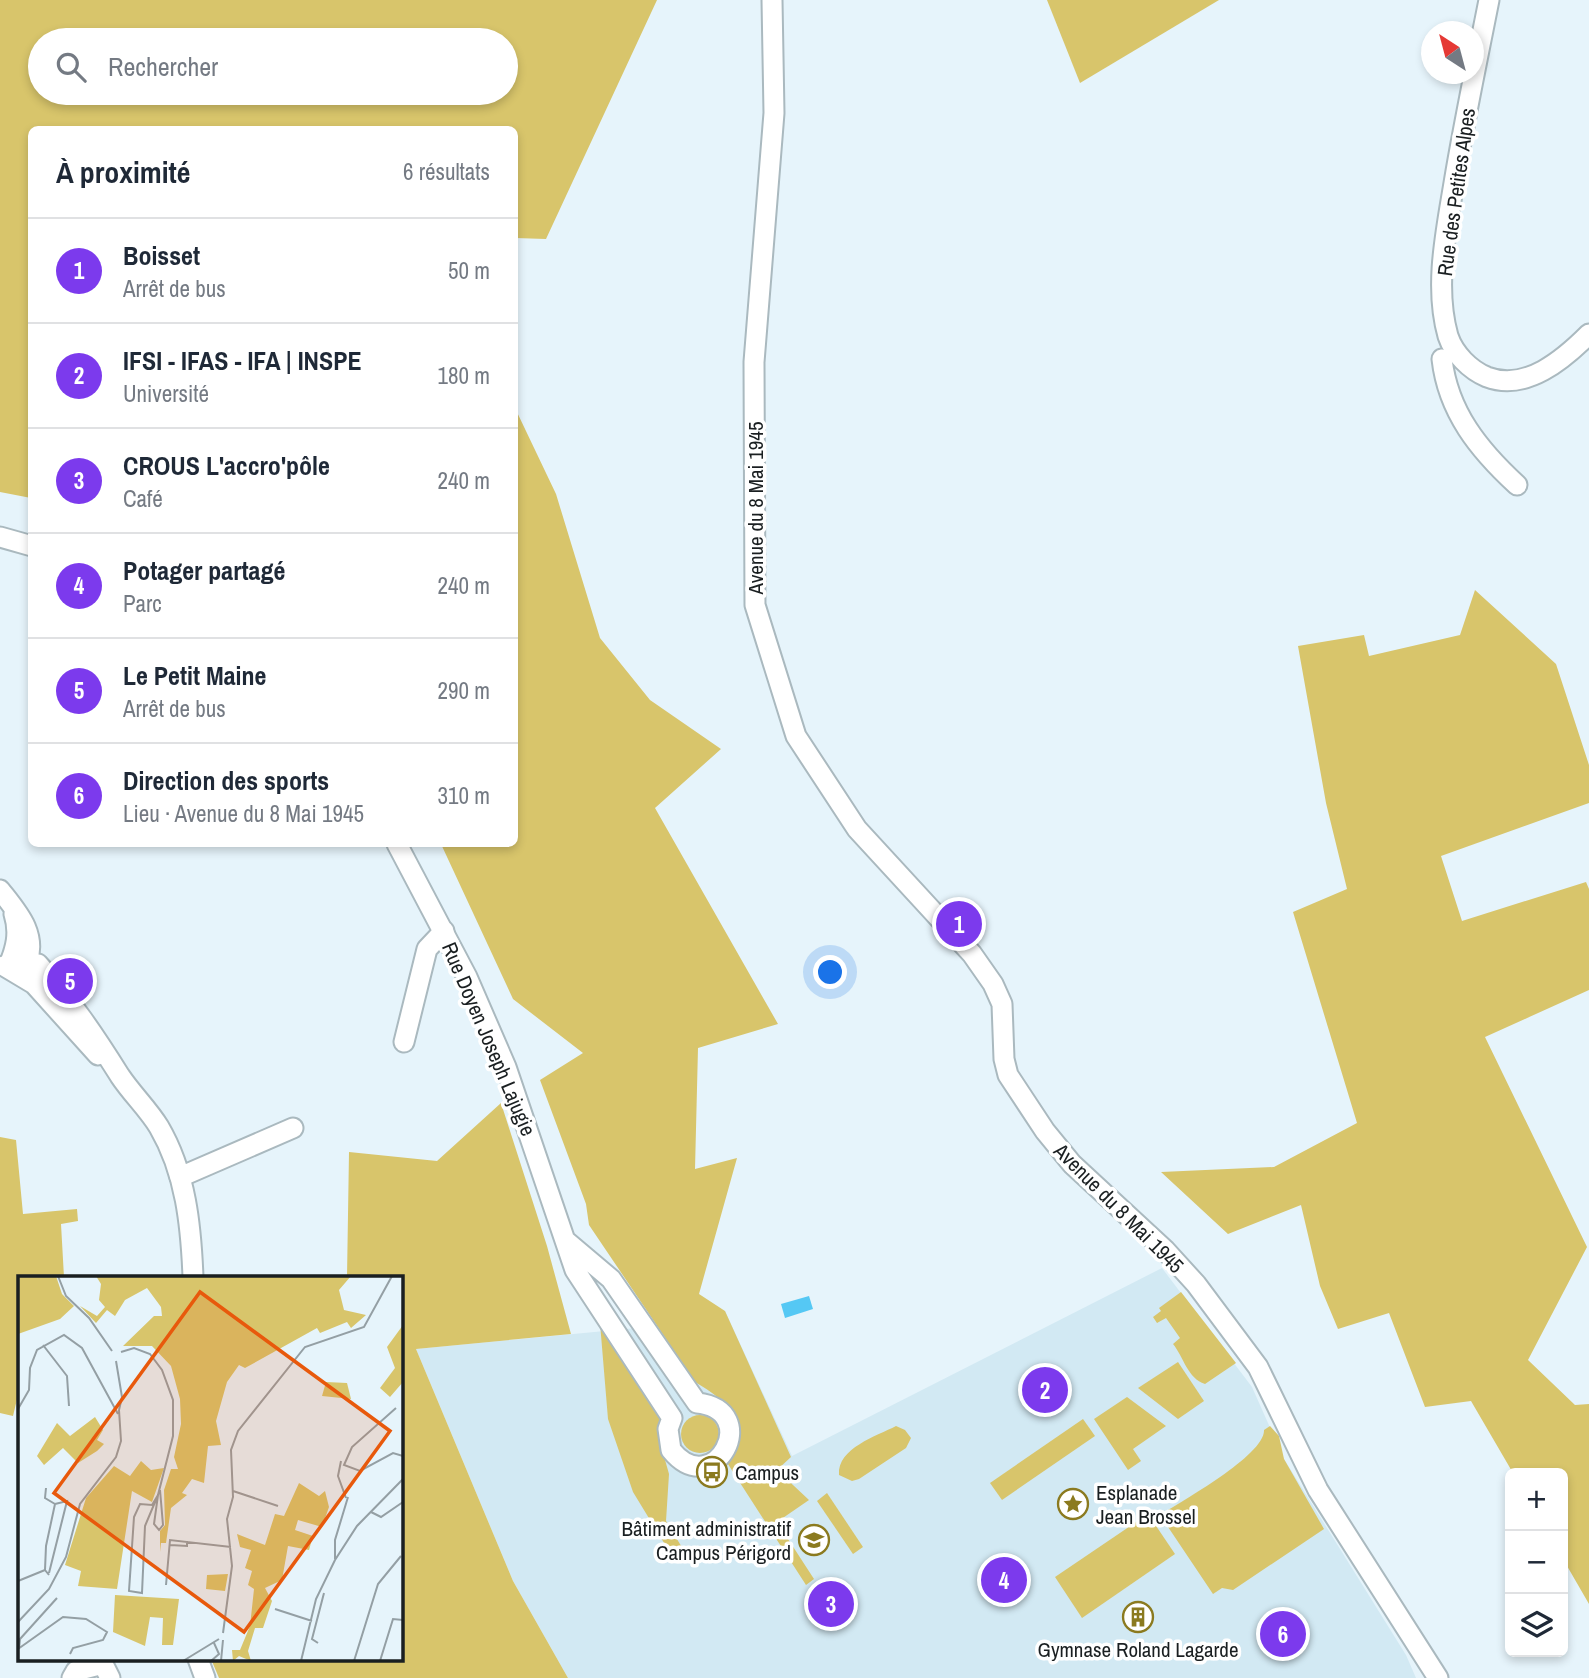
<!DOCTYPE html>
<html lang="fr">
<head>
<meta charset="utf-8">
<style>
	:root { --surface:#fff; --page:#f2f2f3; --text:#1f2937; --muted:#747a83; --line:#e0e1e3; --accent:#7c3aed }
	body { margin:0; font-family:"Archivo Narrow",sans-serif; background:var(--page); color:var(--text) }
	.controls { position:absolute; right:21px; bottom:21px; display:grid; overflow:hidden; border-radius:10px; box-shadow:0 4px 10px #0003 }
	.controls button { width:63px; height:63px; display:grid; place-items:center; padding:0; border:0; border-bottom:2px solid var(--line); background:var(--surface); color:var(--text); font:35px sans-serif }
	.compass { position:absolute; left:1421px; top:21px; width:63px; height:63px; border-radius:50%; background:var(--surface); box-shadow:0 4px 10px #0003; rotate:324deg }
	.you { position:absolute; left:831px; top:973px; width:24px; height:24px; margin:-18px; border:5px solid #fff; border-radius:50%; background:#1a73e8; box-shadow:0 0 0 10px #1a73e833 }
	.badge { display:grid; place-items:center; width:46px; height:46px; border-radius:50%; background:var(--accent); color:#fff; font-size:23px; font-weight:700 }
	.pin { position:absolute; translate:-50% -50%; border:4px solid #fff; box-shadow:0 2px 7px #0006 }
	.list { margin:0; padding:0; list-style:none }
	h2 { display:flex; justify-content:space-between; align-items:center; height:91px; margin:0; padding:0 28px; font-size:30px }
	h2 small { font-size:23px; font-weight:400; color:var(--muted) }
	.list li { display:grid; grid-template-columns:46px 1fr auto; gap:21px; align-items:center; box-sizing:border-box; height:105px; padding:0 28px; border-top:2px solid var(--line) }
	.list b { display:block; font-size:26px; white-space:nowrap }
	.list p { margin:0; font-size:23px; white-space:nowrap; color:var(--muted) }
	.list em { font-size:23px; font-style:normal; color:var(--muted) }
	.icon { flex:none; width:38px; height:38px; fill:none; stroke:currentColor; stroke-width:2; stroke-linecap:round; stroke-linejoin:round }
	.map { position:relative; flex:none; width:1589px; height:1678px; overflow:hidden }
	.search { position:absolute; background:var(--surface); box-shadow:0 4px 10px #0003; left:28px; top:28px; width:490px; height:77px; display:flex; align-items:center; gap:18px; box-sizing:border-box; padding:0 24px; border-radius:38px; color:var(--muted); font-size:26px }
	.panel { position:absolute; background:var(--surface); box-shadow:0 4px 10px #0003; left:28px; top:126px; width:490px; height:721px; border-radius:10px }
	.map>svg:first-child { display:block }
	.built { fill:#d2e9f3 }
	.green { fill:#d8c56b; fill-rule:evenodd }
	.water { fill:#55c8f4 }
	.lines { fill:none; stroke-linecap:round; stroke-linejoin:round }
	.street-casing { stroke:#aab9bf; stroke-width:23 }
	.street { stroke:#fff; stroke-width:19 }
	.labels { text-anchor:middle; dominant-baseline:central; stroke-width:7; stroke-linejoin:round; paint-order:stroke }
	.street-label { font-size:21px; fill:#1a1f21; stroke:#fff }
	.poi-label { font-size:21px; fill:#1a1f21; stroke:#fff; text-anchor:start }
	.inset-road { fill:none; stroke:#949fa4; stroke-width:2 }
	.view { fill:#e8590c; fill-opacity:0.15; stroke:#e8590c; stroke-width:3.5 }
	.inset-edge { fill:none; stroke:#1a1f21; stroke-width:3.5 }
</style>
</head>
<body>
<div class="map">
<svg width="1589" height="1678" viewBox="0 0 1589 1678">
	<rect width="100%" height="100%" fill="#e6f4fb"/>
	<polygon class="built" points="1162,1268 1252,1387 1284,1459 1406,1655 1416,1678 568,1678 513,1581 416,1349 678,1324 725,1311 792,1456"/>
	<g class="green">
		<path d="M0,0H657L546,239L515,238L514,130H32L31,498L0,492ZM40,40H506V93H40Z"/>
		<polygon points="1047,0 1219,0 1080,83"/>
		<path d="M515,408L556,494L600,638L650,700L721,749L655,808L778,1024L698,1048L695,1169L737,1158L699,1294L725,1311L791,1457L777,1470L809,1500L777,1522L814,1579L806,1585L726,1461C756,1425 726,1400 695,1382L589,1225L586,1204L540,1080L583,1053L513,999L441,844H514Z"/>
		<polygon points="1475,590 1556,664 1589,765 1589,803 1441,856 1462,921 1586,882 1589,889 1589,990 1485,1037 1587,1247 1528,1360 1575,1405 1589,1404 1589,1604 1563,1559 1563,1473 1513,1473 1471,1401 1425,1407 1389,1313 1338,1329 1320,1286 1301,1205 1228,1234 1161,1172 1274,1167 1357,1123 1293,912 1347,889 1326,803 1298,646 1364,635 1369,656 1460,635"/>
		<polygon points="501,1103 547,1246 571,1334 416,1349 513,1581 568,1678 219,1678 211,1659 401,1659 401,1277 347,1277 349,1152 437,1161"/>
		<polygon points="0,1137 16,1140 23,1214 77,1209 78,1221 61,1224 64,1277 19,1277 19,1391 13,1416 0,1413"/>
		<path d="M1181,1292L1236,1363L1205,1384C1188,1379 1183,1356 1173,1344L1180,1338L1166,1318L1157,1323L1153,1317L1161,1311L1159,1308Z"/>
		<polygon points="600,1323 660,1419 660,1442 669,1474 666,1521 683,1549 672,1556 633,1492 608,1419"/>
		<polygon points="1178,1362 1204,1401 1178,1419 1138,1388"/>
		<polygon points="1127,1397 1166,1426 1133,1449 1141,1461 1128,1470 1094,1419"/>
		<circle cx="700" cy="1434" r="19"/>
		<polygon points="1083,1419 1095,1436 1002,1500 990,1483"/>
		<path d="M896,1426L905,1430L911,1438L906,1448L859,1479L852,1481L839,1475C837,1448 877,1436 896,1426Z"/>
		<path d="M1270,1426L1279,1436L1284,1459L1324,1529L1233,1590L1222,1588L1213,1594L1160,1515C1182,1501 1265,1455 1264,1430Z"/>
		<polygon points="827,1493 863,1547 853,1554 817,1501"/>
		<polygon points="1148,1514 1175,1554 1082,1618 1055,1577"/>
	</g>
	<polygon class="water" points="809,1296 813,1309 785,1318 781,1304"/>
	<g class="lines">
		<g class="street-casing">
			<g id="street">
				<polyline points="772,0 774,113 754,362 755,605 796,736 857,829 972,954 993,984 1002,1004 1004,1059 1008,1075 1045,1131 1072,1164 1165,1250 1196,1284 1258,1367 1318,1490 1438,1678"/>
				<path d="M1489,0C1477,61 1464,122 1454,183C1446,232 1434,287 1448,336C1454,354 1470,370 1487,377C1526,392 1564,359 1589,334"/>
				<path d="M1442,359C1448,412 1479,450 1517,485"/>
				<polyline points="0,537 32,546"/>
				<path d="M397,844L467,977L506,1067L575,1270L672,1418L668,1429L671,1450C714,1503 764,1410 697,1403L611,1279L566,1241"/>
				<path d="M0,890C18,913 37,933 27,963"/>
				<polyline points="4,966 34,984 98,1055"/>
				<path d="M8,967L38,964C72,1002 93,1033 120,1076C132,1094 148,1109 159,1127C186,1173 191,1226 193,1277"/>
				<path d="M8,967C16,949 20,933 14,914"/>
				<polyline points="404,1042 427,949 444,931"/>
				<polyline points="180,1177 293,1128"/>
				<polyline points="198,1659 205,1678"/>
				<polyline points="72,1678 76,1671 103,1664 110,1678"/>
			</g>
		</g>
		<use href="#street" class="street"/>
	</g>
	<defs>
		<g id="bus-ring" transform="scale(1.575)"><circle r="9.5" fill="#fff" stroke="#8b7a1f" stroke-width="1.5"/><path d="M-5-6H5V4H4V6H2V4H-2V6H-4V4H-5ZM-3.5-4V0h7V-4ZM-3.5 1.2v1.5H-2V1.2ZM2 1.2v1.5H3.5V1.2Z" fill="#8b7a1f"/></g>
		<g id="sight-ring" transform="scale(1.575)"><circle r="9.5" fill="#fff" stroke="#8b7a1f" stroke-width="1.5"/><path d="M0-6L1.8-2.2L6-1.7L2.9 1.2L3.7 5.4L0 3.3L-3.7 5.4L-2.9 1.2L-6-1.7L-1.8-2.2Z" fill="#8b7a1f"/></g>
		<g id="university-ring" transform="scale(1.575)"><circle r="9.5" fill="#fff" stroke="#8b7a1f" stroke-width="1.5"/><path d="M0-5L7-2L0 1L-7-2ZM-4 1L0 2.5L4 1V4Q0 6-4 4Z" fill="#8b7a1f"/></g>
		<g id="building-ring" transform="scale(1.575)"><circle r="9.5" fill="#fff" stroke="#8b7a1f" stroke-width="1.5"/><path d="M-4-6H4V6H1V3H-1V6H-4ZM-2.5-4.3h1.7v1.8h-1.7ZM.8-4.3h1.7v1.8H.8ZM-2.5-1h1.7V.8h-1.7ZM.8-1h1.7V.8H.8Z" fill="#8b7a1f"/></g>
	</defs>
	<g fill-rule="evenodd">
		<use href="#bus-ring" x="712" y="1472"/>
		<use href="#sight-ring" x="1073" y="1504"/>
		<use href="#university-ring" x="814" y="1540"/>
		<use href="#building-ring" x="1138" y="1617"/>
	</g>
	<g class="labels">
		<g class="street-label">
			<text transform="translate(1456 192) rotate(-82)">Rue des Petites Alpes</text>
			<text transform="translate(755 508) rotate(-90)">Avenue du 8 Mai 1945</text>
			<text transform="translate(489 1039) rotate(67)">Rue Doyen Joseph Lajugie</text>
			<text transform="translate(1119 1208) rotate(45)">Avenue du 8 Mai 1945</text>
		</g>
		<g class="poi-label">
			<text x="735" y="1472">Campus</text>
			<text x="1096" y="1492">Esplanade<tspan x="1096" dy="24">Jean Brossel</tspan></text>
			<text x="791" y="1528" text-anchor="end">Bâtiment administratif<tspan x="791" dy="24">Campus Périgord</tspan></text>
			<text x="1138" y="1649" text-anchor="middle">Gymnase Roland Lagarde</text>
		</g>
	</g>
	<g transform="translate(18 1276)">
		<rect width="385" height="385" fill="#e6f4fb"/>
		<path d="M0,0H38L44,18L56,30L42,43L0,58ZM78,0H333L321,14L326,34L348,39L333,52L329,46L302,57L299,52L227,92L221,89L209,106L198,145L203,169L190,170L186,207L174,203L164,217L169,219L153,232L148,267H143L142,276V255L147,249L146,214L153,193H160L156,181L163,148L162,123L153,90L134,70H105L136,40H144L143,31L129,12L107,24L97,40L89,34L78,47L62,30L79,40L87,31L81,24L83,8ZM385,37V106L372,121L362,112L377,92L369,71L385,49ZM308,106L329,107L333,123L304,120ZM77,141L85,154L79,164L86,168L79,175L60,187L45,172L26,189L19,180L39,147L52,160ZM123,185L133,194L146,192L134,226L114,215L99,313L60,310L63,295L47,289L68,222L96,190L112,200ZM281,207L301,220L307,215L311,231L304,251L280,244L277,254L295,260L291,274L270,270L264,304L247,312L254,325L245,352H237L230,375L233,385L221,380L215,385L214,374H222L232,350L236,313L230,309L234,295L227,292L233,274L222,271L219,258L247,269L257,238L266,240ZM210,298L207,315L188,313L189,299ZM97,319L161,323L155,369H144L145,342L132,341L127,370L95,356Z" fill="#d8c56b"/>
		<path class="inset-road" d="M40,0L48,20L71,42L94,75M25,69L49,100L51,130M103,76L116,72L132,78L144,94L155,124V160L140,219L136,248L141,254L145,249L142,214M98,85L104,121L101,134M378,132L334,171L326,189L342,195L375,177L385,180M0,133L11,114L12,92L19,74L46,59L64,72L100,138M323,185L320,200L328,222M28,212L27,222L37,228M215,215L260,230M140,219L127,250L124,317L111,315L116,241L122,228L134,229ZM353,236L363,241L385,226M152,269L169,270V265M317,283V264L330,221M31,297L49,225L37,228M31,299L27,294L28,270L37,228M0,305L27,294M148,309L152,264L213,271M257,333L294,345M0,346L31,313L48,281L62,228L98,181L103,165L101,134M205,357L214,290L209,243L215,221L213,174L220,155L287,71L346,51L374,0M300,367L294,363L306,317M0,373L45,341L68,343L89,356L85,364L55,372L52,378M1,373L2,363L39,322M165,385L201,363M193,385L201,378L196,367M203,385L205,364M283,385L298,323L317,284L339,250L385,203M336,385L360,308L383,280M362,385L375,343L385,344"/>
		<path class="view" d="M182,16L372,155L226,356L36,217Z"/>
		<rect width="385" height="385" class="inset-edge"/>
	</g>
</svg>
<div class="controls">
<button>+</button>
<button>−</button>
<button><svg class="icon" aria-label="layers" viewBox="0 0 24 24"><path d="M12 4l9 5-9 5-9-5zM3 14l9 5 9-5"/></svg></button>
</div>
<svg class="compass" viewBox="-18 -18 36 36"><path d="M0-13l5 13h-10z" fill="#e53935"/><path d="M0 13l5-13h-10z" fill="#747a83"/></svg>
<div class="you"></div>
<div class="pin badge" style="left:959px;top:924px">1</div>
<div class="pin badge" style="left:1045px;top:1390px">2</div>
<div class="pin badge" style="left:831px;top:1604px">3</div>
<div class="pin badge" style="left:1004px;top:1580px">4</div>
<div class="pin badge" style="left:70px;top:981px">5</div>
<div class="pin badge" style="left:1283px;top:1634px">6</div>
<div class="search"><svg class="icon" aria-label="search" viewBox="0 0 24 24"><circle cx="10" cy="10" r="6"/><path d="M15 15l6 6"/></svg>Rechercher</div>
<section class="panel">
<h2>À proximité<small>6 résultats</small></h2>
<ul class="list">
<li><span class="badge">1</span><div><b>Boisset</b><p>Arrêt de bus</p></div><em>50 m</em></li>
<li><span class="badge">2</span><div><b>IFSI - IFAS - IFA | INSPE</b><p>Université</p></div><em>180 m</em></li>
<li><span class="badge">3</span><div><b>CROUS L'accro'pôle</b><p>Café</p></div><em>240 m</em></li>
<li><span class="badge">4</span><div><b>Potager partagé</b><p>Parc</p></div><em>240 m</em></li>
<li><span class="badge">5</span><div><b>Le Petit Maine</b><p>Arrêt de bus</p></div><em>290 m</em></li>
<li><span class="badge">6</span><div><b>Direction des sports</b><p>Lieu · Avenue du 8 Mai 1945</p></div><em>310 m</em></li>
</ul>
</section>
</div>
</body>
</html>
